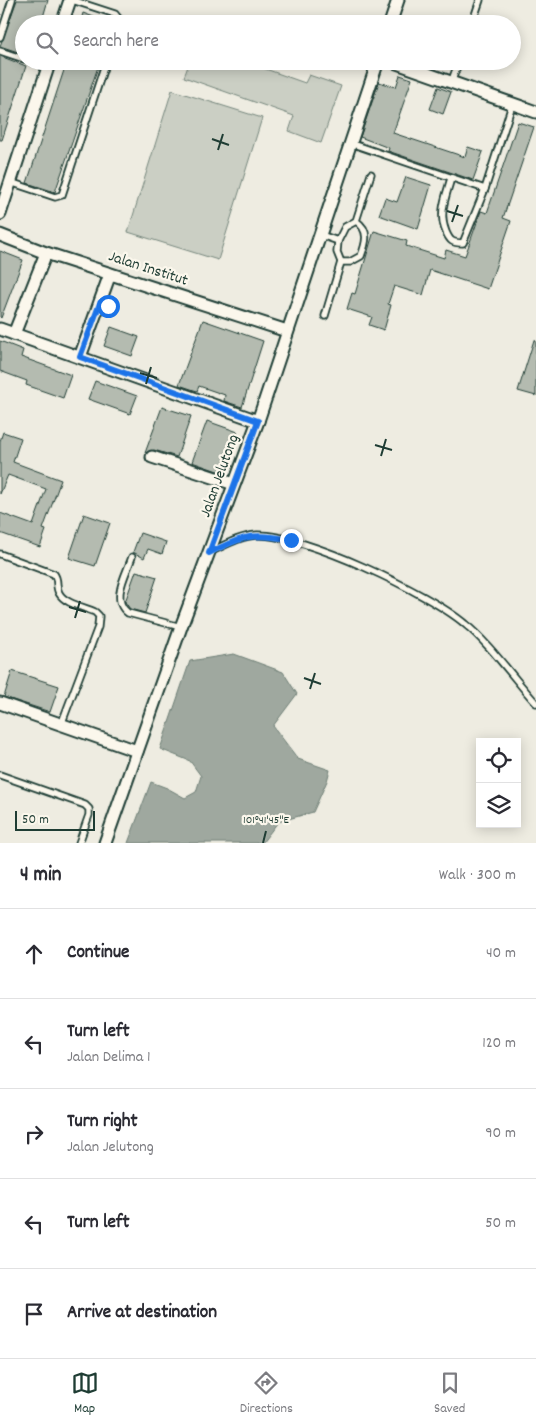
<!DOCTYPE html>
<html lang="en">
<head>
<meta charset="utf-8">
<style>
	:root { --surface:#fff; --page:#f7f7f7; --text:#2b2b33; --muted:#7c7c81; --line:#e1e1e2; --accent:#1f3d34 }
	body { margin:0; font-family:Dekko,sans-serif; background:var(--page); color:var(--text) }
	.controls { position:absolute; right:15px; bottom:15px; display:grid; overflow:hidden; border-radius:0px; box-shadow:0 2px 12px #0003 }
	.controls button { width:45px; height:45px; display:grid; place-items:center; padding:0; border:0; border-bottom:1px solid var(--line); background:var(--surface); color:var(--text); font:25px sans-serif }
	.scale { position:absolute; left:15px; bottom:12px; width:80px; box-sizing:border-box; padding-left:5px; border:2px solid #1f3d34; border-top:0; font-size:14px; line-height:18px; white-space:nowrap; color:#1f3d34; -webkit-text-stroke:4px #fbf7ec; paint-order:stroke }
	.stop { position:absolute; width:15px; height:15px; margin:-11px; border:4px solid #1a73e8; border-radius:50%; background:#fff }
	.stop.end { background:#1a73e8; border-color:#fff; box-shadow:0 1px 5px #0008 }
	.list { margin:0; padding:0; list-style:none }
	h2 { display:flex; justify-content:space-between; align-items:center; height:65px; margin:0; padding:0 20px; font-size:21px }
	h2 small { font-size:16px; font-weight:400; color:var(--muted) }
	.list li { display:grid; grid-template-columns:32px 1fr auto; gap:15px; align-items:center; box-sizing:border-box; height:90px; padding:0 20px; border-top:1px solid var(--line) }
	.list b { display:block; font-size:19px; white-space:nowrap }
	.list p { margin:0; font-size:16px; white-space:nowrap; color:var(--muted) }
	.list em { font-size:16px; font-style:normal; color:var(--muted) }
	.icon { flex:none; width:28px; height:28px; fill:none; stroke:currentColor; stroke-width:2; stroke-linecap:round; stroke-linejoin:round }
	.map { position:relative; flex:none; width:536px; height:843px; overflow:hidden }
	.search { position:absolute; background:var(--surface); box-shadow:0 2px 12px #0003; left:15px; right:15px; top:15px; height:55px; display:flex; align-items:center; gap:12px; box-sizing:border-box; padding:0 18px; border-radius:28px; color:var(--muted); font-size:19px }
	.sheet { height:515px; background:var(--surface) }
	nav { display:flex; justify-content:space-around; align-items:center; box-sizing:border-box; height:70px; border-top:1px solid var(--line); background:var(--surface); font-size:14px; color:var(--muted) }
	nav a { display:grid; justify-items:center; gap:2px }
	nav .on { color:var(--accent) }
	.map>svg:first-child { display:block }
	.green { fill:#cbcfc4; stroke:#75867c }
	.water { fill:#9fa89f; stroke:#6c7d74 }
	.building { fill:#b4bbb0; stroke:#1f3d34 }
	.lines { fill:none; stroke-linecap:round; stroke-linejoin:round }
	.lane-casing { stroke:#1f3d34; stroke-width:9 }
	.street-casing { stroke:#1f3d34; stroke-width:15 }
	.lane { stroke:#fbf7ec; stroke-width:5.5 }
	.street { stroke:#fbf7ec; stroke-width:11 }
	.route { stroke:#1a73e8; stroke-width:6 }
	.ticks { fill:none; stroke:#1f3d34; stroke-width:2 }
	.labels { text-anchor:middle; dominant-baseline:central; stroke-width:4.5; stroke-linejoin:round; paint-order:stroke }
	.street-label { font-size:16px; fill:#1f3d34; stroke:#fbf7ec }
	.ticks-label { font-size:12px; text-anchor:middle; fill:#1f3d34; stroke:#fbf7ec; stroke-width:4.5; stroke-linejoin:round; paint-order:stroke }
</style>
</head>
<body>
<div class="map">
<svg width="536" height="843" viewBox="0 0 536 843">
	<rect width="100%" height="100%" fill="#eeece1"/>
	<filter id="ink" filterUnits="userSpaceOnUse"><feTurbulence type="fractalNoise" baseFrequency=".02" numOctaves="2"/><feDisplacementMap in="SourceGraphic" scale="10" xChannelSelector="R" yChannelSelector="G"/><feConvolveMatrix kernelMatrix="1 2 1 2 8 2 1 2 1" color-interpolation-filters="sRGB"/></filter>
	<g filter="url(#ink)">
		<g class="green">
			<polygon points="190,61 243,61 305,83 309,75 341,86 321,143 289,131 294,116 184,77"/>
			<polygon points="172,90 262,118 218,260 128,232"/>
		</g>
		<polygon class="water" points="234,654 283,672 297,694 273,726 298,759 330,770 327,781 313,812 278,822 262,843 128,843 151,782 167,788 185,798 196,792 201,776 190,761 160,749 190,661"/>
		<g class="building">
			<polygon points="17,0 48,0 41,24 24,24 24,54 0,46"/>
			<polygon points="83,13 110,23 110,24 80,24"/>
			<polygon points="0,56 26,66 2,140 0,140"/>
			<polygon points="67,61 81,61 98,67 55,192 27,183"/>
			<polygon points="400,75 412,79 393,133 465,157 468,147 483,152 473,180 388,151 389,148 360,137 379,82 396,87"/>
			<polygon points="438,87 451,92 443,114 430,109"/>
			<polygon points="518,122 534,127 503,218 511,221 488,289 430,270 423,295 394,286 388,304 391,305 384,330 369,325 372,317 347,309 352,293 355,294 374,231 407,241 406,246 444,258 446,250 465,256 481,211 487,213"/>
			<polygon points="406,177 431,185 418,229 379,215 385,198 397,202"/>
			<polygon points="0,251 23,260 1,318 0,317"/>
			<polygon points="203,320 263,341 242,407 224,401 225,395 199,386 197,391 179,385"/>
			<polygon points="111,327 139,337 132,356 104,346"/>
			<polygon points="534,340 536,341 536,396 518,391"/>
			<polygon points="0,341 23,350 21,357 71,375 63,398 26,385 27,381 0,371"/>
			<polygon points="95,381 137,396 130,414 88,399"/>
			<polygon points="162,407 191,416 177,457 154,450 145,453"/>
			<polygon points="207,421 238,432 223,473 192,462"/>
			<polygon points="3,432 21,438 13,462 61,480 43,529 46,530 40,547 0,533 0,513 33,525 46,489 8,475 0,494 0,441"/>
			<polygon points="84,514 110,523 95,566 69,558"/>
			<polygon points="140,533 166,542 162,554 148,549 144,558 133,552"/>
			<polygon points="136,571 157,577 145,613 130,609 125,602"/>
			<polygon points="12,671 59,686 50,712 4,697"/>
		</g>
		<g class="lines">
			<g class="lane-casing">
				<g id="lane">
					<polyline points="72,0 115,14 119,19 118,24"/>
					<polyline points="472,24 480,0"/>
					<polyline points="0,37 12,0"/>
					<polyline points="0,51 24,59"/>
					<polyline points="30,61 48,67"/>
					<polyline points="451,83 459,61"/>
					<polyline points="350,143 485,189"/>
					<path d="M451,178C446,197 438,213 446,232C450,241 452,243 463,243L485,189L512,105"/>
					<polyline points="10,182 55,197 62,195 106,61"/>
					<polyline points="318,234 338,241"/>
					<path d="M341,262H350L361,256C366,243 370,230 356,221"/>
					<polyline points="325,316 341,262 337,252 338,241 345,227 356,221 371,174"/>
					<path d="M210,552C225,545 240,536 257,535C304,534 429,593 465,624C489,643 515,680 536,703"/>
					<path d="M0,554L54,574C59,580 55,586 59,593C65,604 84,607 95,612L99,616L98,627L61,725"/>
					<path d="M132,557C126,575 110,600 128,613L181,627"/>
					<polyline points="0,775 85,805 89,809 89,815 79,843"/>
				</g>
			</g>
			<g class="street-casing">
				<g id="street">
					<polyline points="62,24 70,0"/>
					<polyline points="390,24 398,0"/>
					<polyline points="391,61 536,112"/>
					<polyline points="0,214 50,61"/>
					<polyline points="0,235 46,253 287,331"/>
					<polyline points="0,329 258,421"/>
					<polyline points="14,334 46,253"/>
					<polyline points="80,357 110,274"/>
					<polyline points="152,457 234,484"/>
					<polyline points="0,703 137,751"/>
					<polyline points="105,843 181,627 258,421 378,61"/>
				</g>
			</g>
			<use href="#lane" class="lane"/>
			<use href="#street" class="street"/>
		</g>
	</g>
	<g class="lines" filter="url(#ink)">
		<path class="route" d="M108,306L100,303L80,357L258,421L209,553C243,536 253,532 291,540"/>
	</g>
	<path class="ticks" d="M212,139L229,145M218,150L223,134M447,211L463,216M452,222L458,205M140,373L157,378M146,384L151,367M375,445L392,450M381,456L386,439M69,607L86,612M75,618L80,601M304,678L321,684M310,689L315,673M263,843L266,831"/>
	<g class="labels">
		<g class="street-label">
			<text transform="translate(148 269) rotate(18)">Jalan Institut</text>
			<text transform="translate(220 476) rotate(-70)">Jalan Jelutong</text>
		</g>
	</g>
	<g class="ticks-label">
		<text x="266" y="823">101°41'45"E</text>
	</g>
</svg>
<div class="controls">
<button><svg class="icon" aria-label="locate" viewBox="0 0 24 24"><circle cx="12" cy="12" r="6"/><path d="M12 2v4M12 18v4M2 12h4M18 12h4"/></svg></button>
<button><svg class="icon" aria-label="layers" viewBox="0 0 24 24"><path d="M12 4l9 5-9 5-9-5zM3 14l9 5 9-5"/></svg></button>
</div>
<div class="scale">50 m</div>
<div class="stop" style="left:108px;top:306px"></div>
<div class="stop end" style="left:291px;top:540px"></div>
<div class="search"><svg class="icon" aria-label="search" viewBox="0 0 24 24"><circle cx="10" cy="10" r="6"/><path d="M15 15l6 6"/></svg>Search here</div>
</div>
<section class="sheet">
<h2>4 min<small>Walk · 300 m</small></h2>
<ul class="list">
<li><svg class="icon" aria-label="ahead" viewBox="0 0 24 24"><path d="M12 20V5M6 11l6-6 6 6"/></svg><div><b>Continue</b></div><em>40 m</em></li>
<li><svg class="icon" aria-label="left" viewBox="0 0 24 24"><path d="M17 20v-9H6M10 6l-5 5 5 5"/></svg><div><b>Turn left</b><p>Jalan Delima 1</p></div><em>120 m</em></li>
<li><svg class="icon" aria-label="right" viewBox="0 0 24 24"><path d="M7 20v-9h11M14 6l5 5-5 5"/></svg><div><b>Turn right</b><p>Jalan Jelutong</p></div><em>90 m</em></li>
<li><svg class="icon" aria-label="left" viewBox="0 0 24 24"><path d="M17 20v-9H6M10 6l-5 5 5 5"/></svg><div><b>Turn left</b></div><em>50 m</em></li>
<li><svg class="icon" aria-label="arrive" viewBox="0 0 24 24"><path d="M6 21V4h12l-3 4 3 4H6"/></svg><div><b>Arrive at destination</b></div></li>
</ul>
</section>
<nav>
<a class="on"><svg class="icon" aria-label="map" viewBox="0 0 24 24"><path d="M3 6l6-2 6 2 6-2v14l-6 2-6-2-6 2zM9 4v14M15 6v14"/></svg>Map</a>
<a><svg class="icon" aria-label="directions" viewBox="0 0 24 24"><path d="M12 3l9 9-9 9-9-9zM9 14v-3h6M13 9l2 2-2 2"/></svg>Directions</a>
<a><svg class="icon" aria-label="saved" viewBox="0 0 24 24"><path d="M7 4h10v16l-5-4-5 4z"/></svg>Saved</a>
</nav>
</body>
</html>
